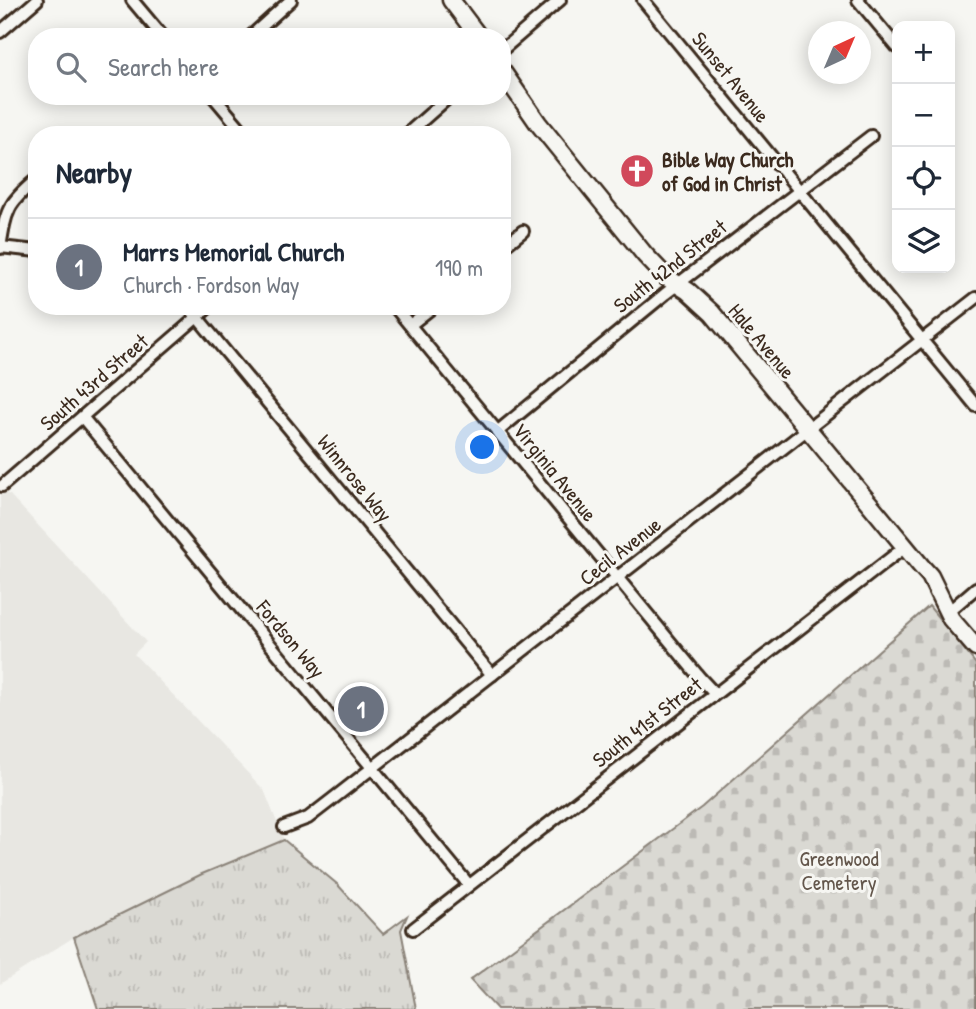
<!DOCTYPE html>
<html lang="en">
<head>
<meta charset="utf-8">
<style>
	:root { --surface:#fff; --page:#f6f6f7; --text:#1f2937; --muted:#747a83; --line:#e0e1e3; --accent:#111827 }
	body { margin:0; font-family:"Patrick Hand",sans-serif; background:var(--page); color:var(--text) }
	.controls { position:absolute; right:21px; top:21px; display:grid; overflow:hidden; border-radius:14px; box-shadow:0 4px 18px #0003 }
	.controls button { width:63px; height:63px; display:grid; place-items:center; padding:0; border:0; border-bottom:2px solid var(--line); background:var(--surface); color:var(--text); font:35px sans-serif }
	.compass { position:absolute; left:808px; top:21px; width:63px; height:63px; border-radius:50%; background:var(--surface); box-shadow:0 4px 18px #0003; rotate:44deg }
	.you { position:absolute; left:483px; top:448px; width:24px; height:24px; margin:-18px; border:5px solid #fff; border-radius:50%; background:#1a73e8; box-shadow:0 0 0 10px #1a73e833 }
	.badge { display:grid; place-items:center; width:46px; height:46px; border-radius:50%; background:var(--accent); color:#fff; font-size:23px; font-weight:700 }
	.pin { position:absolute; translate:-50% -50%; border:4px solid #fff; box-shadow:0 2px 7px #0006 }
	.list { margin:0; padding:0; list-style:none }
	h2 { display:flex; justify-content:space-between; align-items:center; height:91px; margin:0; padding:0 28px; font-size:30px }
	h2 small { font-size:23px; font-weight:400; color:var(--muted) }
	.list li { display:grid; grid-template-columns:46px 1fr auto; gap:21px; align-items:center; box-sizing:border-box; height:98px; padding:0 28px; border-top:2px solid var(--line) }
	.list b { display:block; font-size:26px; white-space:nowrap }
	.list p { margin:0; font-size:23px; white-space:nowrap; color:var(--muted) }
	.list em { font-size:23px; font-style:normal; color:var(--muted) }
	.icon { flex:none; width:38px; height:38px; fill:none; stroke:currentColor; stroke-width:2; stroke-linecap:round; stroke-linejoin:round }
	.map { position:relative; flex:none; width:976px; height:1009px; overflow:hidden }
	.search { position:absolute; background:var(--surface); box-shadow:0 4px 18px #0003; left:28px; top:28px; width:483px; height:77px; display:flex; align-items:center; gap:18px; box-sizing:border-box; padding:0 24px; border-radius:28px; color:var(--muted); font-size:26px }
	.panel { position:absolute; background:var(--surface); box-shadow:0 4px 18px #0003; left:28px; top:126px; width:483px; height:189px; border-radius:28px }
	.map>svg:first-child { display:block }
	.built { fill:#e8e7e2 }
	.grass { fill:url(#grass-tufts); stroke:#8a8278; stroke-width:2 }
	.cemetery { fill:url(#cemetery-stones); stroke:#8a8278; stroke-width:2 }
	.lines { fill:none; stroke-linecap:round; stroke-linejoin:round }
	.street-casing { stroke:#3b2a1e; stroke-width:16 }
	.secondary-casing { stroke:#3b2a1e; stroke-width:21 }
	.street { stroke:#f6f6f2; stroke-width:10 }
	.secondary { stroke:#f6f6f2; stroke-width:16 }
	.labels { text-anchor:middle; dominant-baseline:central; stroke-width:6; stroke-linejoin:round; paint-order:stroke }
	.street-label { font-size:21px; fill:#3b2a1e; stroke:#f6f6f2 }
	.poi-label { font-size:21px; font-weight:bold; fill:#3b2a1e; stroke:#f6f6f2; text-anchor:start }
	.park-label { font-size:21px; fill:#63564b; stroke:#f6f6f2 }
</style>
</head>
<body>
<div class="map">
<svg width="976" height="1009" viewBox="0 0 976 1009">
	<defs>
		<pattern id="grass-tufts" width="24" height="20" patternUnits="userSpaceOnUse" patternTransform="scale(1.75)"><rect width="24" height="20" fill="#dad9d3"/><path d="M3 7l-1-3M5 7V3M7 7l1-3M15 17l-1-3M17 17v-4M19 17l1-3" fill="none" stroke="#bcbab5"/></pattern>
		<pattern id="cemetery-stones" width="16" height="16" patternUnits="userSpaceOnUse" patternTransform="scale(1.75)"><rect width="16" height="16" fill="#dad9d3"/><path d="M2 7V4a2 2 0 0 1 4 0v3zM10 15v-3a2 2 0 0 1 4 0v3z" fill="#bcbab5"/></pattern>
	</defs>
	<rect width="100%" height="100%" fill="#f6f6f2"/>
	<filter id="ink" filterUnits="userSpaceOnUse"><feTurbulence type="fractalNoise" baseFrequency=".0143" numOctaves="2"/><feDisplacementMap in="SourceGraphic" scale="14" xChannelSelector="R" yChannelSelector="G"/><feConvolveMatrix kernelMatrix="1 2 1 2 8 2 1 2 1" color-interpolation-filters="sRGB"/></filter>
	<g filter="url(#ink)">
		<polygon class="built" points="0,490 10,495 146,642 134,654 264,790 284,840 202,874 74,937 0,984"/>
		<polygon class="grass" points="284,840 337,884 383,934 407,916 401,930 416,1009 98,1009 74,937 202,874"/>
		<polygon class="cemetery" points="929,606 976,664 976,1009 497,1009 470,980 702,807"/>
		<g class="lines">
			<g class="street-casing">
				<g id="street">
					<polyline points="132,0 163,37"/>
					<polyline points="643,0 976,406"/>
					<polyline points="858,0 897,47"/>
					<polyline points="0,32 37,0"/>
					<polyline points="250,37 291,0"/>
					<polyline points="502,50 560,0"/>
					<polyline points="213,96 246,135"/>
					<polyline points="406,135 450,96"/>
					<polyline points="0,247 37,251"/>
					<path d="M0,248C6,210 7,204 37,179"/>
					<polyline points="502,248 523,231"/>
					<polyline points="188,306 492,675"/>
					<polyline points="394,306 700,678 714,693"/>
					<polyline points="410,325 434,306"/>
					<polyline points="83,418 469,885"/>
					<polyline points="497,432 665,294 871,136"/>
					<polyline points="2,486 210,306"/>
					<polyline points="947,613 976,588"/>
					<polyline points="284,827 308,818 330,801 976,298"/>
					<polyline points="413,929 905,547"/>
				</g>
			</g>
			<g class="secondary-casing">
				<g id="secondary">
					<polyline points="451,0 479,37"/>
					<polyline points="502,71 538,123 645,255 666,277 688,291 712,313 921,566 930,576 951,619 976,648"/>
				</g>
			</g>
			<use href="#street" class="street"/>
			<use href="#secondary" class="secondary"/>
		</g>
	</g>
	<defs>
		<g id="church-disc" transform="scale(1.75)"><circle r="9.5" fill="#d1495b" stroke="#f6f6f2"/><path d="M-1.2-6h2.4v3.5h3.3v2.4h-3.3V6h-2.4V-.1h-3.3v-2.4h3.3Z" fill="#fff"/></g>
	</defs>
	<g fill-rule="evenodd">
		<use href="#church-disc" x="637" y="171"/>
	</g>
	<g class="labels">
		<g class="street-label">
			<text transform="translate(731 77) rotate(51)">Sunset Avenue</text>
			<text transform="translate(670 266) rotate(-38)">South 42nd Street</text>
			<text transform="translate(762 341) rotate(50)">Hale Avenue</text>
			<text transform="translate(94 382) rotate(-41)">South 43rd Street</text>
			<text transform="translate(555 472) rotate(51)">Virginia Avenue</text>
			<text transform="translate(355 478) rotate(51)">Winnrose Way</text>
			<text transform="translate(620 551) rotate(-38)">Cecil Avenue</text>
			<text transform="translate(291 639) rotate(50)">Fordson Way</text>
			<text transform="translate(647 722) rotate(-38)">South 41st Street</text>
		</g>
		<g class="poi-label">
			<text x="662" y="159">Bible Way Church<tspan x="662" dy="24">of God in Christ</tspan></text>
		</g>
		<g class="park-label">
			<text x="839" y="858">Greenwood<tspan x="839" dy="24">Cemetery</tspan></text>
		</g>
	</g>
</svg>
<div class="controls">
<button>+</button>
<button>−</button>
<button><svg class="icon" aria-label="locate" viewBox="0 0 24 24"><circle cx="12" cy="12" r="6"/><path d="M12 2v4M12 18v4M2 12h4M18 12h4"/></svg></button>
<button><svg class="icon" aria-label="layers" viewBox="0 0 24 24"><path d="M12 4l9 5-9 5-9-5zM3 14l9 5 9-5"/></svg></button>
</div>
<svg class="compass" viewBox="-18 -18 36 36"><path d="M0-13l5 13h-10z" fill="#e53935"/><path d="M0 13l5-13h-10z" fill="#747a83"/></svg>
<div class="you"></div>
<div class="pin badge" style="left:361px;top:709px;background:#6b7280">1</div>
<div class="search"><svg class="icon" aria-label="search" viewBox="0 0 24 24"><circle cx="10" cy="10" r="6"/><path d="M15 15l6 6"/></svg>Search here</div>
<section class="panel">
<h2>Nearby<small></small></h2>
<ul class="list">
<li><span class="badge" style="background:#6b7280">1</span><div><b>Marrs Memorial Church</b><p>Church · Fordson Way</p></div><em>190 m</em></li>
</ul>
</section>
</div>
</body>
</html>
